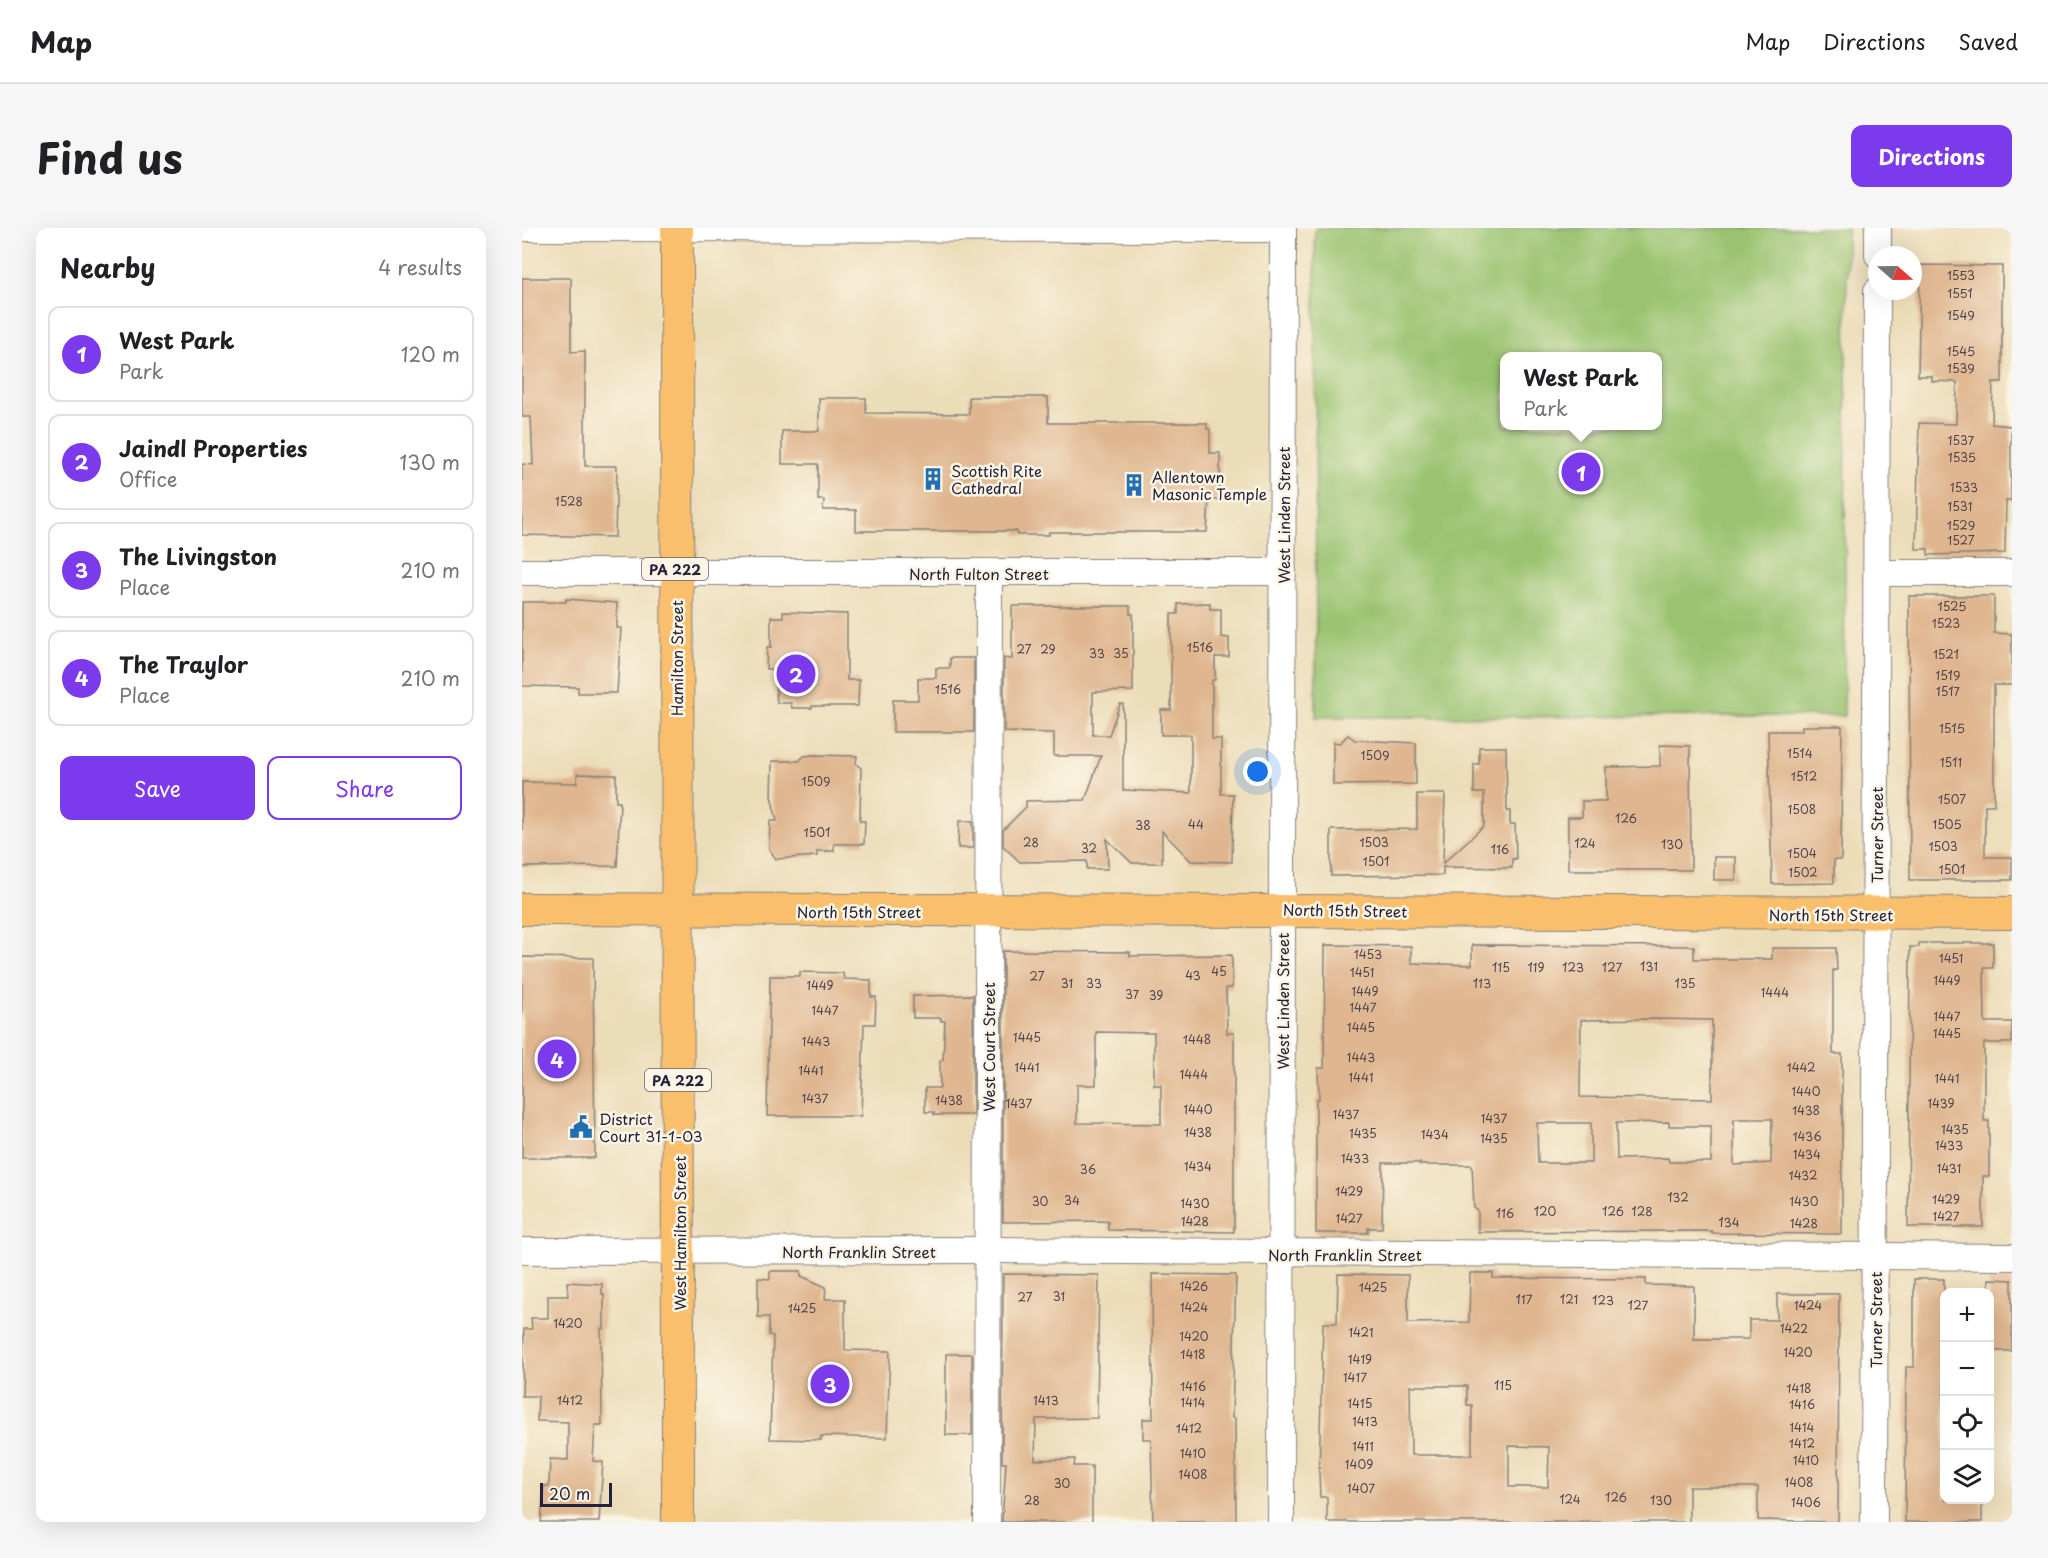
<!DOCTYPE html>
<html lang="en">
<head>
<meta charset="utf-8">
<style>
	:root { --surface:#fff; --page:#f6f6f6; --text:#202124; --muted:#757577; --line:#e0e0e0; --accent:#7c3aed }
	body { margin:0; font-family:"Playpen Sans",sans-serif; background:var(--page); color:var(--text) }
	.controls { position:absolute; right:18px; bottom:18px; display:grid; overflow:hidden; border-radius:12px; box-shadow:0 6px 24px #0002 }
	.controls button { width:54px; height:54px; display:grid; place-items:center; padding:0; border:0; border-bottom:2px solid var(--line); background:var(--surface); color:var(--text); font:30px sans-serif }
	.compass { position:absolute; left:1346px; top:18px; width:54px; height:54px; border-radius:50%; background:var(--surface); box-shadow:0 6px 24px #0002; rotate:110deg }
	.scale { position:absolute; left:18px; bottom:15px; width:72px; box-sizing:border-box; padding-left:6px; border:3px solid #22223b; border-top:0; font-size:16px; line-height:21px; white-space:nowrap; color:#22223b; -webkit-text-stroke:4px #fcf5e5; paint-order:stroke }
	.you { position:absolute; left:736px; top:544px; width:21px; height:21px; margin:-15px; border:4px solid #fff; border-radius:50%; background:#1a73e8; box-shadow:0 0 0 9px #1a73e833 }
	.badge { display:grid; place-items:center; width:39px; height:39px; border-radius:50%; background:var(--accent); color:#fff; font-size:20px; font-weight:700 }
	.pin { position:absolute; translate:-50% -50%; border:3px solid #fff; box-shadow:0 2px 6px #0006 }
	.popup { position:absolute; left:978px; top:124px; width:162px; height:78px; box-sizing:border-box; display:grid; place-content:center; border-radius:12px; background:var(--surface); filter:drop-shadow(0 2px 4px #0005); font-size:20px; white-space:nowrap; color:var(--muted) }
	.popup b { font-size:22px; color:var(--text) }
	.popup::after { content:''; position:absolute; left:50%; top:100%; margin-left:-12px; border:12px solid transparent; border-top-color:var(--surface) }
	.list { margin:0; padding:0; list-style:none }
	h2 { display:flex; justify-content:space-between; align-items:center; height:78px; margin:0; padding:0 24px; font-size:26px }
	h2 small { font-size:20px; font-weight:400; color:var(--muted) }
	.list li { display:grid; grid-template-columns:39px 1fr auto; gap:18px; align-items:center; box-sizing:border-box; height:96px; margin:0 12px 12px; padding:0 12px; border:2px solid var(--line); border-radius:12px }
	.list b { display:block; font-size:22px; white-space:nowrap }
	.list p { margin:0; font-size:20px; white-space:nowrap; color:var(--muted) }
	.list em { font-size:20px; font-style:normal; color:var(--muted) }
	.actions { display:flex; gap:12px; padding:18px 24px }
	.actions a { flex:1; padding:14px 0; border:2px solid var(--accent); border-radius:12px; text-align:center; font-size:21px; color:var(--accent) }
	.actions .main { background:var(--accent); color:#fff }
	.icon { flex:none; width:33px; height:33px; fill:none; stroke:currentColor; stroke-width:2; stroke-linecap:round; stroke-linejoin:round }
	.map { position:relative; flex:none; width:1490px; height:1294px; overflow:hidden; border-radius:12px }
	header { display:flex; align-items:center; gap:36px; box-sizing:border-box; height:84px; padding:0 30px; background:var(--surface); border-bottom:2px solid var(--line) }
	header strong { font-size:28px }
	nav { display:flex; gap:33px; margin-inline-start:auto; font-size:21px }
	.intro { display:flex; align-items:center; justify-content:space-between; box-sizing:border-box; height:144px; padding:0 36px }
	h1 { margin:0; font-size:42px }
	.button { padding:15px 27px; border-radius:12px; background:var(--accent); color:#fff; font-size:21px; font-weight:700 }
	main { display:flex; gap:36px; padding:0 36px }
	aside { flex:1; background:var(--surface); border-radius:12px; box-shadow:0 6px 24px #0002 }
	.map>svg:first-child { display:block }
	.green { fill:#99c36f; stroke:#5e7255; stroke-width:1.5; fill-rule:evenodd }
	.building { fill:#dfb68f; fill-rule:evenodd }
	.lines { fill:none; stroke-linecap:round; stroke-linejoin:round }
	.minor-casing { stroke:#87807a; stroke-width:28 }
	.major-casing { stroke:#87807a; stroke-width:34 }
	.minor { stroke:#fff; stroke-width:26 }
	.major { stroke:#f9bf6d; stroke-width:32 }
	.labels { text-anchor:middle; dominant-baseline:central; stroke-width:5; stroke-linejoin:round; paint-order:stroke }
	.number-label { font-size:12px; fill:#514750 }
	.shield { fill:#fcf5e5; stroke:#63616e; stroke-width:1.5 }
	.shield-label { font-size:14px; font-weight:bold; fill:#22223b }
	.poi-label { font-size:15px; fill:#22223b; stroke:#fcf5e5; text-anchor:start }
	.street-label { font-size:15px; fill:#22223b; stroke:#fcf5e5 }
</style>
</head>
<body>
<header>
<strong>Map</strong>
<nav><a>Map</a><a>Directions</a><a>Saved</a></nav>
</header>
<div class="intro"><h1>Find us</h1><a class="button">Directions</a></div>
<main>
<aside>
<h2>Nearby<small>4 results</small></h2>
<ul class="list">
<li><span class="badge">1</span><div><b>West Park</b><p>Park</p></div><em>120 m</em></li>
<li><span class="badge">2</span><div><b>Jaindl Properties</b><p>Office</p></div><em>130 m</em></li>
<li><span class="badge">3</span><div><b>The Livingston</b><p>Place</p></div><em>210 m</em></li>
<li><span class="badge">4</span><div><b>The Traylor</b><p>Place</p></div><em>210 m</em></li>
</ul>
<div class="actions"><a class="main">Save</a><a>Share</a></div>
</aside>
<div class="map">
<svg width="1490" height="1294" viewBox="0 0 1490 1294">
	<rect width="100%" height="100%" fill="#fcf5e5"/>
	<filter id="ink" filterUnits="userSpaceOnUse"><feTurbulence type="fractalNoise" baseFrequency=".0167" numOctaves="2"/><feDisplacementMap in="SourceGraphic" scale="12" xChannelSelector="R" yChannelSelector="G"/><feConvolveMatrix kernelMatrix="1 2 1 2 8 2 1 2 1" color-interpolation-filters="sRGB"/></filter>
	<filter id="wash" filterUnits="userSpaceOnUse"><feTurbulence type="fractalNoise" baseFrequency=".008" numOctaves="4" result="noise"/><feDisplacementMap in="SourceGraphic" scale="24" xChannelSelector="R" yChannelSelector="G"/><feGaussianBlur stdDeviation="1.35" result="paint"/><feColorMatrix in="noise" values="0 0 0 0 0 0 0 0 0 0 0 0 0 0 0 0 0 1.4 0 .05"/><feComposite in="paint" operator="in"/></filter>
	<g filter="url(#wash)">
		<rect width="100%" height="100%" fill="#ecddb9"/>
		<path class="green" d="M793,0H1325L1322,488L794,489ZM982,128H1136V198H982Z"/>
		<g id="blocks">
			<g class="building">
				<polygon points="1398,37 1480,38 1480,154 1471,154 1470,196 1489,198 1489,273 1484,273 1483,325 1406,327 1406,321 1394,321 1397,195 1434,196 1435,154 1410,153 1410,148 1396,148"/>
				<polygon points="0,50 49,50 49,124 63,123 63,238 95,238 93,309 0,307 0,236 11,237 9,189 0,189"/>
				<polygon points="447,169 526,169 526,195 685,195 685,201 688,201 688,225 698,225 698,272 687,272 685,304 527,304 527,307 495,307 495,303 334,303 334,282 301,282 302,272 296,272 296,236 260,236 260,203 297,203 297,170 344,170 344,185 447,186"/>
				<polygon points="1387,368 1472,368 1472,405 1490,406 1490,457 1472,457 1472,577 1463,577 1463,629 1490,629 1490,652 1388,652"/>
				<polygon points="44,371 95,375 95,400 99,400 95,465 56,465 56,459 0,458 0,374 44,374"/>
				<polygon points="688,375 688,381 699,381 699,409 707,410 707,429 693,429 693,452 690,452 690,511 699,511 699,566 711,566 710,634 669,633 640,603 640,635 610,635 585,611 586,641 565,641 565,633 498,634 481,618 481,602 504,579 504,573 563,572 579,528 532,528 532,505 482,504 482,430 490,431 490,378 608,378 608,386 611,386 611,463 571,464 571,507 587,507 598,476 601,476 601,562 669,565 669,507 639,507 639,482 649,482 649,386 656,386 656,376"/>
				<polygon points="261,384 325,386 325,452 337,452 336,478 290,478 290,480 270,480 269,475 255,475 252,441 244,441 245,419 249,419 249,389 261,389"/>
				<polygon points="428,430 452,430 452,504 371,504 371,472 396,472 396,450 414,450 414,440 428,440"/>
				<polygon points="1280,498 1320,498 1319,632 1312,632 1312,655 1250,656 1246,503 1280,503"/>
				<polygon points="826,507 833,512 894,515 894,556 811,557 811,514 818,515"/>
				<polygon points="1138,517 1168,518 1169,642 1046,642 1046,589 1060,589 1060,573 1084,573 1084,539 1138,538"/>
				<polygon points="957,519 984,519 985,583 988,583 988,596 993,596 994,631 990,631 990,640 921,639 921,647 809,648 809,602 895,601 895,566 923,566 921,635 962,598 962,565 952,565 952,536 957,536"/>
				<polygon points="292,527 335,528 334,536 339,540 338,593 343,593 342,616 312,616 312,623 295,623 295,628 254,631 247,621 248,593 255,593 249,568 250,533 277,533 282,528"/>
				<polygon points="55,546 94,547 94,574 98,574 95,638 0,639 0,554 55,555"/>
				<polygon points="437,593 451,593 451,620 436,620"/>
				<rect x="1192" y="629" width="22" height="23"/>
				<polygon points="1397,715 1471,715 1471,740 1462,740 1463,794 1490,794 1490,815 1462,815 1462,893 1467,893 1467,948 1461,948 1461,999 1386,999 1388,719 1397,719"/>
				<path d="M803,717L889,718V735L950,737V717L1172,718V731H1250V720H1314L1315,742H1311V826H1320V1006L1190,1005V1003L956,1004V983L952,980L950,937H898V935H861L860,1000H846V1005H794V871H797L796,840H802ZM1133,791L1190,792V871L1058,869L1059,792ZM1212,891H1250L1249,935L1212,937ZM1147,894V898H1189V934H1147L1146,930L1095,931L1094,895ZM1015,895H1069V935H1016Z"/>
				<path d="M481,723L608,724V728L710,727V760H704L705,805H712V1004L586,1002V993L481,994ZM574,804L632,805V857H639V896L555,895V857H574Z"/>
				<polygon points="0,729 71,730 73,930 0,930"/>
				<polygon points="278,744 321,745 322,751 349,752 349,769 354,769 353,796 342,796 339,888 245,888 248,748 278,748"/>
				<polygon points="451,767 451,887 412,887 412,884 403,884 403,860 418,860 418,832 421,832 423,793 419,793 419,790 391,790 391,768"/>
				<polygon points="248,1043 279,1043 279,1048 304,1059 303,1071 323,1071 323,1122 368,1123 365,1210 299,1208 299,1212 248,1211 251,1108 247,1107 247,1089 236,1089 236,1050 248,1051"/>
				<path d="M948,1045H971V1050L1124,1051V1057L1172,1058V1111H1227V1092H1255V1066H1317L1316,1294L1236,1292V1259H1167V1294H805V1269H798L797,1245L801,1095H815L816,1046L886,1047V1095L947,1094ZM888,1158H945V1177H950V1227H889ZM987,1218L1027,1219L1026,1259H987Z"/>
				<polygon points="481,1046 577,1047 575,1190 514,1191 513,1232 553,1231 552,1238 570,1238 570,1294 480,1294 484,1235 480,1235"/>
				<polygon points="630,1046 714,1047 710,1190 713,1190 714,1294 631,1294 629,1211 621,1211 621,1191 631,1191"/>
				<polygon points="1392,1051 1422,1051 1422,1272 1460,1272 1460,1294 1383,1294 1384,1139 1392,1139"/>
				<polygon points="1467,1051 1490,1052 1490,1123 1467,1123"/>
				<polygon points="45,1054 80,1056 80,1066 82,1066 82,1101 79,1100 80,1197 73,1197 71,1233 81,1234 77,1294 19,1294 22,1258 27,1258 28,1231 46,1232 46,1194 15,1193 16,1168 0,1168 2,1101 10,1101 9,1090 26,1090 26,1068 46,1068"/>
				<rect x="424" y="1126" width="26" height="81"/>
			</g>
		</g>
	</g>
	<g filter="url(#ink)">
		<use href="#blocks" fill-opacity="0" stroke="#87807a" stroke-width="1.5"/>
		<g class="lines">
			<g class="minor-casing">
				<g id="minor">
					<polyline points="0,0 761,1"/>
					<polyline points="1356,27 1356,0"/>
					<polyline points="0,344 761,344"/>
					<polyline points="1355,345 1490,345"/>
					<polyline points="0,1023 465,1022 1490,1029"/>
					<polyline points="465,1294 467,345"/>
					<polyline points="759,1294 761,0"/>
					<polyline points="1352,1294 1355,63"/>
				</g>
			</g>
			<g class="major-casing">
				<g id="major">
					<polyline points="155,0 156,1294"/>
					<polyline points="0,681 1490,685"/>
				</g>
			</g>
			<use href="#minor" class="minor"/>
			<use href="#major" class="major"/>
		</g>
	</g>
	<defs>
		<g id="building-bare" transform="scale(1.8)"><path d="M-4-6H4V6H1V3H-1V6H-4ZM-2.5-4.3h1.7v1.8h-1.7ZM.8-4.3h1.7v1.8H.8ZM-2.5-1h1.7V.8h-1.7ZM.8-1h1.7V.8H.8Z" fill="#1f6fb2" stroke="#fcf5e5" stroke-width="2.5" paint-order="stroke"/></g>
		<g id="civic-bare" transform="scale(1.8)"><path d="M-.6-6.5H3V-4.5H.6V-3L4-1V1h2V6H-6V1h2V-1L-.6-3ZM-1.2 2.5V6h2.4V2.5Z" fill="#1f6fb2" stroke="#fcf5e5" stroke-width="2.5" paint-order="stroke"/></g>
	</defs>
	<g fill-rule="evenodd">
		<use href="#building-bare" x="411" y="251"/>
		<use href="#building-bare" x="612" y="257"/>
		<use href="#civic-bare" x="59" y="899"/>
	</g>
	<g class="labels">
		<g class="number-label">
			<text x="1439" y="47">1553</text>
			<text x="1438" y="65">1551</text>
			<text x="1439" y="87">1549</text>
			<text x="1439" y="123">1545</text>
			<text x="1439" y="140">1539</text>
			<text x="1439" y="212">1537</text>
			<text x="1440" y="229">1535</text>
			<text x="1442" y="259">1533</text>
			<text x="47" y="273">1528</text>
			<text x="1438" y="278">1531</text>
			<text x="1439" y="297">1529</text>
			<text x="1439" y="312">1527</text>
			<text x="1430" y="378">1525</text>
			<text x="1424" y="395">1523</text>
			<text x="678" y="419">1516</text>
			<text x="502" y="421">27</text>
			<text x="526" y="421">29</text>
			<text x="575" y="425">33</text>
			<text x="599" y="425">35</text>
			<text x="1424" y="426">1521</text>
			<text x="1426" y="447">1519</text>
			<text x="426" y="461">1516</text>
			<text x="1426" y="463">1517</text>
			<text x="1430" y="500">1515</text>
			<text x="1278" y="525">1514</text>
			<text x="853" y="527">1509</text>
			<text x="1429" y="534">1511</text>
			<text x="1282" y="548">1512</text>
			<text x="294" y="553">1509</text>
			<text x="1430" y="571">1507</text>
			<text x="1280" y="581">1508</text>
			<text x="1104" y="590">126</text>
			<text x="674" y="596">44</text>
			<text x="1425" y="596">1505</text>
			<text x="621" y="597">38</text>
			<text x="295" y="604">1501</text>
			<text x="509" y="614">28</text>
			<text x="852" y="614">1503</text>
			<text x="1063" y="615">124</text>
			<text x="1150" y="616">130</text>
			<text x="1421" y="618">1503</text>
			<text x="567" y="620">32</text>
			<text x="978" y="621">116</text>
			<text x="1280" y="625">1504</text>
			<text x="854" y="633">1501</text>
			<text x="1430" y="641">1501</text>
			<text x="1281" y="644">1502</text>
			<text x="846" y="726">1453</text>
			<text x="1429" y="730">1451</text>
			<text x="1127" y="738">131</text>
			<text x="979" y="739">115</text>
			<text x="1014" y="739">119</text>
			<text x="1051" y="739">123</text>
			<text x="1090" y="739">127</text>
			<text x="697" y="743">45</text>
			<text x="840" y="744">1451</text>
			<text x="671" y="747">43</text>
			<text x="515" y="748">27</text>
			<text x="1425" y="752">1449</text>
			<text x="545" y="755">31</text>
			<text x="572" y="755">33</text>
			<text x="960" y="755">113</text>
			<text x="1163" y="755">135</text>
			<text x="298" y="757">1449</text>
			<text x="843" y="763">1449</text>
			<text x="1253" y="764">1444</text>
			<text x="610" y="766">37</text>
			<text x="634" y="767">39</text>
			<text x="841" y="779">1447</text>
			<text x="303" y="782">1447</text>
			<text x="1425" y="788">1447</text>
			<text x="839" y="799">1445</text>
			<text x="1425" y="805">1445</text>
			<text x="505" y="809">1445</text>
			<text x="675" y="811">1448</text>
			<text x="294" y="813">1443</text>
			<text x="839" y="829">1443</text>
			<text x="505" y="839">1441</text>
			<text x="1279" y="839">1442</text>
			<text x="289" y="842">1441</text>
			<text x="672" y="846">1444</text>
			<text x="839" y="849">1441</text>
			<text x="1425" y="850">1441</text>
			<text x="1284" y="863">1440</text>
			<text x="293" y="870">1437</text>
			<text x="427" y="872">1438</text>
			<text x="497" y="875">1437</text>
			<text x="1419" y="875">1439</text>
			<text x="676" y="881">1440</text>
			<text x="1284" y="882">1438</text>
			<text x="824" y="886">1437</text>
			<text x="972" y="890">1437</text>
			<text x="1433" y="901">1435</text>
			<text x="676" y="904">1438</text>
			<text x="841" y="905">1435</text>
			<text x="913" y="906">1434</text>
			<text x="1285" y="908">1436</text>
			<text x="972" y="910">1435</text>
			<text x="1427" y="917">1433</text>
			<text x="1285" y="926">1434</text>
			<text x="833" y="930">1433</text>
			<text x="676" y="938">1434</text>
			<text x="1427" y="940">1431</text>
			<text x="566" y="941">36</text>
			<text x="1281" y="947">1432</text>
			<text x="827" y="963">1429</text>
			<text x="1156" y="969">132</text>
			<text x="1424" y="971">1429</text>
			<text x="550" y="972">34</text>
			<text x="518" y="973">30</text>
			<text x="1282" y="973">1430</text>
			<text x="673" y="975">1430</text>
			<text x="1023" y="983">120</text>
			<text x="1091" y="983">126</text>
			<text x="1120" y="983">128</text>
			<text x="983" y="985">116</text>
			<text x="1424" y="988">1427</text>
			<text x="827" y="990">1427</text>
			<text x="673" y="993">1428</text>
			<text x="1207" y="994">134</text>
			<text x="1282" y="995">1428</text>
			<text x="672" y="1058">1426</text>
			<text x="851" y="1059">1425</text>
			<text x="537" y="1068">31</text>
			<text x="503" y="1069">27</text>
			<text x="1002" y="1071">117</text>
			<text x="1047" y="1071">121</text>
			<text x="1081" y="1072">123</text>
			<text x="1116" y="1077">127</text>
			<text x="1286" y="1077">1424</text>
			<text x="672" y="1079">1424</text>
			<text x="280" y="1080">1425</text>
			<text x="46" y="1095">1420</text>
			<text x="1272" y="1100">1422</text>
			<text x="839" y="1104">1421</text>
			<text x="672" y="1108">1420</text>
			<text x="1276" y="1124">1420</text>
			<text x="671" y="1126">1418</text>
			<text x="838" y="1131">1419</text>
			<text x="833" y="1149">1417</text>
			<text x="981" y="1157">115</text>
			<text x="671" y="1158">1416</text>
			<text x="1277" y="1160">1418</text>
			<text x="48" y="1172">1412</text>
			<text x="524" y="1172">1413</text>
			<text x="671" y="1174">1414</text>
			<text x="838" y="1175">1415</text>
			<text x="1280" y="1176">1416</text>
			<text x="843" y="1193">1413</text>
			<text x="1280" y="1199">1414</text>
			<text x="667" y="1200">1412</text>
			<text x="1280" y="1215">1412</text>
			<text x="841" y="1218">1411</text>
			<text x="671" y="1225">1410</text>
			<text x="1284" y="1232">1410</text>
			<text x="837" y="1236">1409</text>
			<text x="671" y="1246">1408</text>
			<text x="1277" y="1254">1408</text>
			<text x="540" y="1255">30</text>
			<text x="839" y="1260">1407</text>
			<text x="1094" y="1269">126</text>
			<text x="1048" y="1271">124</text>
			<text x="510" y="1272">28</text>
			<text x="1139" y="1272">130</text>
			<text x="1284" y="1274">1406</text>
		</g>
		<g class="shield">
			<rect x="120" y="330" width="66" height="22" rx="4.5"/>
			<rect x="123" y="841" width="66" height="22" rx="4.5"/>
		</g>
		<g class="shield-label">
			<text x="153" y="341">PA 222</text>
			<text x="156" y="852">PA 222</text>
		</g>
		<g class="poi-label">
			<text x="429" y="242">Scottish Rite<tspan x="429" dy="17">Cathedral</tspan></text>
			<text x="630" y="248">Allentown<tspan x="630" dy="17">Masonic Temple</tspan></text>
			<text x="77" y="890">District<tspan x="77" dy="17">Court 31-1-03</tspan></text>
		</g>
		<g class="street-label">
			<text transform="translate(761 287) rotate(-90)">West Linden Street</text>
			<text x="457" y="345">North Fulton Street</text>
			<text transform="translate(154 430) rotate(-90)">Hamilton Street</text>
			<text transform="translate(1354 607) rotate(-90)">Turner Street</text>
			<text transform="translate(823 682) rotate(1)">North 15th Street</text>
			<text x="337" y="683">North 15th Street</text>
			<text x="1309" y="686">North 15th Street</text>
			<text transform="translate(760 773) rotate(-90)">West Linden Street</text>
			<text transform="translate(466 819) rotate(-90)">West Court Street</text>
			<text transform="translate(157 1005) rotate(-90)">West Hamilton Street</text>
			<text x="337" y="1023">North Franklin Street</text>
			<text x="823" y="1026">North Franklin Street</text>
			<text transform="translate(1353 1092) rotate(-90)">Turner Street</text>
		</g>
	</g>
</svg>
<div class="controls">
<button>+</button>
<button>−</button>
<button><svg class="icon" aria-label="locate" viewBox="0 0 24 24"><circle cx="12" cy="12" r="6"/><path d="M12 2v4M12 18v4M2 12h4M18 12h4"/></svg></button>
<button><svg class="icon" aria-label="layers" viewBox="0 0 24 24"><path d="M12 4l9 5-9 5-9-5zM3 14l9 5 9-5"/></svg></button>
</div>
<svg class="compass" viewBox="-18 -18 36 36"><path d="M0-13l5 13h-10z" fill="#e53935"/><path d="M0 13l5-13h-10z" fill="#757577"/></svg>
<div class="scale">20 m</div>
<div class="you"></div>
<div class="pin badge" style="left:1059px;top:244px">1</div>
<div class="popup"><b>West Park</b>Park</div>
<div class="pin badge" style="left:274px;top:446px">2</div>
<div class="pin badge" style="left:308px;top:1156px">3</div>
<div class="pin badge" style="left:35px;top:831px">4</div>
</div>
</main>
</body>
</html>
